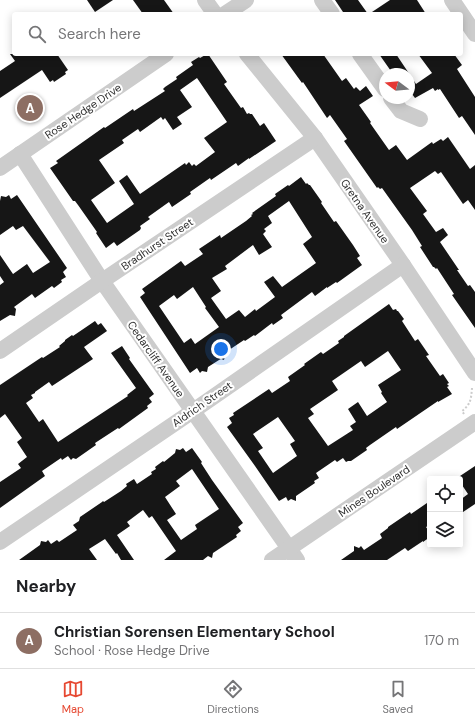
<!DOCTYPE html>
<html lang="en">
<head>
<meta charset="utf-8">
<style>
	:root { --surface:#fff; --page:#f6f6f6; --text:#202124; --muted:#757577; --line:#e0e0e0; --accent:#e64831 }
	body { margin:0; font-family:"DM Sans",sans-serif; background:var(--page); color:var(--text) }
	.controls { position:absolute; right:12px; bottom:12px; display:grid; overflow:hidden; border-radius:4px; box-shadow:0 2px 10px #0003 }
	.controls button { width:36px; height:36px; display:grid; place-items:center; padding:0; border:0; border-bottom:1px solid var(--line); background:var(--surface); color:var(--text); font:20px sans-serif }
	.compass { position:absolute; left:379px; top:68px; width:36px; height:36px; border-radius:50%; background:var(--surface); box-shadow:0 2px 10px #0003; rotate:286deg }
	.you { position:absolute; left:221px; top:349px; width:14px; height:14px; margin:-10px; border:3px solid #fff; border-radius:50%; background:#1a73e8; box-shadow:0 0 0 6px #1a73e833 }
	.badge { display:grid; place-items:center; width:26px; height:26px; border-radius:50%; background:var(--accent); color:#fff; font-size:13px; font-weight:700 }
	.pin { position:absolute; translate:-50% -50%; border:2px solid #fff; box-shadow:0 1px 4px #0006 }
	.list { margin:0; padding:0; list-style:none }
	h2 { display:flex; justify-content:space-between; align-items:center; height:52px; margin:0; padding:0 16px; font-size:17px }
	h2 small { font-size:13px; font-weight:400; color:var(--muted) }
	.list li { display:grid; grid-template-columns:26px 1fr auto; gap:12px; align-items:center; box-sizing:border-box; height:56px; padding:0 16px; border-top:1px solid var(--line) }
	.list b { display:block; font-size:15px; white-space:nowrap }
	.list p { margin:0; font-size:13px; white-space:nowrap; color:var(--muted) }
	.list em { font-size:13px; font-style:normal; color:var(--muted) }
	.icon { flex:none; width:22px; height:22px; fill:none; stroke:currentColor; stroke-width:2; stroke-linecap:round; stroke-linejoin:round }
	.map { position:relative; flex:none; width:475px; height:560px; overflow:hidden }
	.search { position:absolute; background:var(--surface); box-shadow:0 2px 10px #0003; left:12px; right:12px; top:12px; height:44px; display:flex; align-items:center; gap:10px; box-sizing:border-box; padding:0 14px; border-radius:4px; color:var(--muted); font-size:15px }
	.sheet { height:108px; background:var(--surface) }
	nav { display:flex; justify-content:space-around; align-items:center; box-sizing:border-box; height:56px; border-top:1px solid var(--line); background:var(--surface); font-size:11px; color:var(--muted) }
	nav a { display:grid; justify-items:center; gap:2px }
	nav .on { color:var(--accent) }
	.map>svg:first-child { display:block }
	.building { fill:#161616; fill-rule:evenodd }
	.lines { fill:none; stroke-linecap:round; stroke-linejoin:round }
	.path { stroke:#ccc; stroke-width:2; stroke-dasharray:2 2; stroke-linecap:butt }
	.minor { stroke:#ccc; stroke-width:16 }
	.labels { text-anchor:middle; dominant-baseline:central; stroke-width:4; stroke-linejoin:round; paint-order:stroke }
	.street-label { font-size:11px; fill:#2f2f2f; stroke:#fff }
</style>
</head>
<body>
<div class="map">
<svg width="475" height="560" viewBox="0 0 475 560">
	<rect width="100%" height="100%" fill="#fff"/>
	<g class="building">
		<polygon points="87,0 113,0 95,12"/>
		<polygon points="133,0 164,0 174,14 143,14"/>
		<polygon points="335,0 358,0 368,14 343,14 343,12"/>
		<polygon points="390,0 417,0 426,14 369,14"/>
		<polygon points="10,54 57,54 68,70 65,72 66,74 54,82 53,80 50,82 42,70 0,98 0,71 15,61"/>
		<path d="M207,54H208L227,82L224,84L241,108L243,107L247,114L249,113L250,114H252L260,126L264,123L276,141L249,159V158L238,166L236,163L211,180L210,178L190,192L191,194L172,207L169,202L148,217L150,219L140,226L141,228L140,230L127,239L117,246L114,242L106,248L96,233L97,232L78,205L75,201H73L50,168L58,163L56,161L97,132L104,127L105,128L133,109L134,111L165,91L163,89L165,87L177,79L176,77L193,65L191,62L199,57L200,58ZM197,78L227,122L204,138L215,152L196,166L194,164L192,166L189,162L186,165L185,163L140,194L127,175L119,181L134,204L107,223L91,200L115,183L99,160L124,143L122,140L138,129L140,132L161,117L163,120L165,118L173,130L182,124L177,117L192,107L180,90Z"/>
		<polygon points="281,54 323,54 342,81 346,78 354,89 356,87 360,91 366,86 373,96 359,105 371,122 370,123 389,150 396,145 407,160 432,142 433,144 441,139 443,141 448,137 470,169 475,165 475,210 468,200 463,204 441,172 438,174 435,171 410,188 427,211 423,214 436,232 443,228 448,235 440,242 459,270 457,270 468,286 470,285 475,292 475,328 452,295 454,294 437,268 436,269 434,267 433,267 420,247 422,246 412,230 382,188 380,189 378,187 377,188 344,141 347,139 330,115 327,118 303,82 302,83"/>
		<polygon points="379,54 396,54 416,84 432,73 418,54 454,54 462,65 457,69 475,97 475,135 462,116 459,118 440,89 438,90 438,89 435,91 433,88 415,98 409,90 409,74 393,74"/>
		<path d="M301,177L306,184L307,183L309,185H310L322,202L321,203L334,222L336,221L353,245L360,256L357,258L362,265L337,283L336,282L327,288V287L315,296L312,292L281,315L283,318L273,325L272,323L255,336L254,335L245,341L244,340L226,352L224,360L221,359L219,360L208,367L207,372L202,371L200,373L197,368L190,373L140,297L145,293L142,289L181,261L185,266L203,254L199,249L220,235L221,238L246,221L252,216L251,215L253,214L252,213L276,196L275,194L288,185L289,186ZM289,201L312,237L303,244L316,263L282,287L273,276L264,282L275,297L256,311L255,309L245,317L239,310L226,319L211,298L221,291L212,278L227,269L225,266L253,245L259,255L272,247L263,234L266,231L264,229L272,223L268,216ZM193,287L206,307L205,308L208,312L219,327L195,344L191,338L184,343L159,306L174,295L177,299Z"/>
		<polygon points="9,195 11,199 17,195 67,268 63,272 66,277 61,280 62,282 54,288 52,286 35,298 32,294 14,307 16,309 15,316 10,315 0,321 0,285 4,282 0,276 0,255 13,274 27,264 33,273 50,262 23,226 16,230 13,226 0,235 0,201 1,196 6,197"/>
		<path d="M389,304L393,310L396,309L397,311H398L404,319L402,321L415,341L418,339L429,355L426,356L440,376L443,374L449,383L447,384L449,386L447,387L452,394L438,402V401L397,429L396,427L370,445L366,448L367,450L351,461H348L346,462L343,458L337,462L335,460L316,473L319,478L314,481L315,483L296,496V501L291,499L288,501L286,497L279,501L255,466L227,427L232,423L229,418L234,415L233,413L269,389L272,393L290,381L288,377L305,365L304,364L321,352L323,354L339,343L338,341L344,337V336ZM388,351L401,370L378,385L382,392L381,393L387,402L367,416L358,402L348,409L356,422L350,426L353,430L328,446L308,418L314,414L310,409L338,390L332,381L361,361L365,367ZM278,417L295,441L290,444L297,456L273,473L258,451L263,448L253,434Z"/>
		<polygon points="95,321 98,325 101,323 107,331 84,347 93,359 52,386 49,382 35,392 35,393 31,395 33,398 26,403 39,422 43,419 58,442 128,396 127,395 136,388 111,353 122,346 130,358 129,359 154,394 149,398 152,402 147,406 148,408 119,429 118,428 95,443 96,445 76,459 73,458 71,460 68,456 62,460 61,458 42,471 45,476 0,508 0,482 21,468 18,464 27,457 17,442 22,438 5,414 0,418 0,385 42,357 43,358 60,347 59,346 65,341 65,340 72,335 73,336"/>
		<path d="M183,448L186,452L192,448L202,462L201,463L212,480L243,523L238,527L241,531L236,535L237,537L213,553L212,558L208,556L203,560H164L176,551L152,516L149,518L143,510L127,522L130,526L117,535L134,560H121L117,553L116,554L105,539L89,549L97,560H19L40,545L41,541L46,542L48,540L51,544L57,540L59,542L77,530L73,525L79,521L80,517L102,502L103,501L104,502L121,491L127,486L126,484L134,479L137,484L152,474L151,472L156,469L155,467L163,461L164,462L175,453L176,449L180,450ZM192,469L219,509L195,525L197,529L181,540L167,520L176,514L165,497L180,486L176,481Z"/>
		<polygon points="475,466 475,504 460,514 460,500 468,494 460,482 460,479 457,478"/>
		<polygon points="427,503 430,508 430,525 426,527 430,533 430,537 423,542 423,541 408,551 405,548 387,560 341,560 354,551 354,546 359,548 361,546 364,550 382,538 380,534 388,528 388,527 410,512 411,514"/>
	</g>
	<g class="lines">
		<path class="path" d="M464,414L462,411C471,404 471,399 472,388"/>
		<g class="minor">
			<polyline points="205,0 215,14"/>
			<polyline points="322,0 332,14"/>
			<polyline points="452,0 475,34"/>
			<polyline points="225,14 246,0"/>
			<polyline points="247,54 315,138 403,265 475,373"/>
			<polyline points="360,54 385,89"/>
			<polyline points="391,98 401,111 420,119"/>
			<polyline points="20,154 102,281 297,560"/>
			<polyline points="0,168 166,54"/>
			<polyline points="0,351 102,281 315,138"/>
			<polyline points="0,542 193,411 403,265"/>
			<polyline points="272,560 475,422"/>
		</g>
	</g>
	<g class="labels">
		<g class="street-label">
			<text transform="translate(83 111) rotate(-34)">Rose Hedge Drive</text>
			<text transform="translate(365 211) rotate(55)">Gretna Avenue</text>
			<text transform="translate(157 244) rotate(-34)">Bradhurst Street</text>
			<text transform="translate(156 359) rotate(55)">Cedarcliff Avenue</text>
			<text transform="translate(202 404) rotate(-35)">Aldrich Street</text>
			<text transform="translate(374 491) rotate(-34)">Mines Boulevard</text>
		</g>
	</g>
</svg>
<div class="controls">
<button><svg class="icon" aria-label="locate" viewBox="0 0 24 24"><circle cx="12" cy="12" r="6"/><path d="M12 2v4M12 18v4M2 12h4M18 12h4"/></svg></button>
<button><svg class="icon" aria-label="layers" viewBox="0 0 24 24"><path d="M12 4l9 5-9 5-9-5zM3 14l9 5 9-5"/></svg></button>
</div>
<svg class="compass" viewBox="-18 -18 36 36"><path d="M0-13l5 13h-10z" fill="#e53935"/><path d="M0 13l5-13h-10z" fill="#757577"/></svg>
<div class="you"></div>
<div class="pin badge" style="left:30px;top:108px;background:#8d6e63">A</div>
<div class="search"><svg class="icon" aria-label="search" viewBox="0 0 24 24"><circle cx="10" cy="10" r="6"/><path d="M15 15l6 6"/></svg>Search here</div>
</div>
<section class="sheet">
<h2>Nearby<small></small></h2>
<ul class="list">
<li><span class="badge" style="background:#8d6e63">A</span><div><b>Christian Sorensen Elementary School</b><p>School · Rose Hedge Drive</p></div><em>170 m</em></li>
</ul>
</section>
<nav>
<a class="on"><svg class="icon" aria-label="map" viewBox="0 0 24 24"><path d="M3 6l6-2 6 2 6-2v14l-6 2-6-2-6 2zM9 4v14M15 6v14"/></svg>Map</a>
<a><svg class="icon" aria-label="directions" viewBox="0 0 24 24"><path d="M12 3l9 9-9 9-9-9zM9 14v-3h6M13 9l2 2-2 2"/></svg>Directions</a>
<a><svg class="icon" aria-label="saved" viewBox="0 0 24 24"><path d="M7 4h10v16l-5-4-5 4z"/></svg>Saved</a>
</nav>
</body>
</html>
